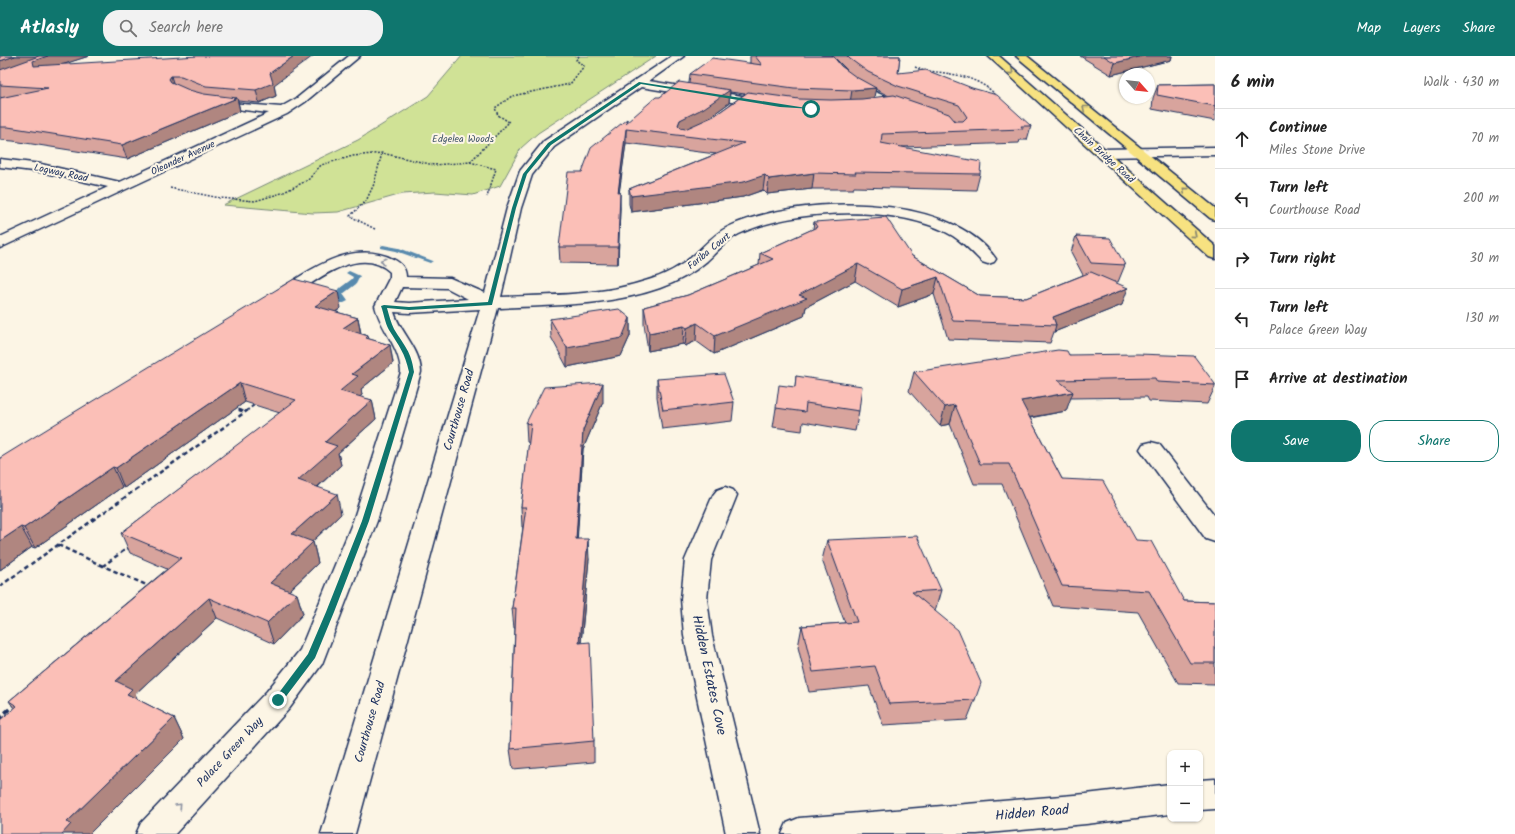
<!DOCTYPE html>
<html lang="en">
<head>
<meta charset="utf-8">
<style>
	:root { --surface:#fff; --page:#f2f2f2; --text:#222; --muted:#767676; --line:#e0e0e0; --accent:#0f766e }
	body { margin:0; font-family:Kalam,sans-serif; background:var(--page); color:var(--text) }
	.controls { position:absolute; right:12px; bottom:12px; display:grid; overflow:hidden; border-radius:8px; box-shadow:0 1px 3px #0004 }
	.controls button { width:36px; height:36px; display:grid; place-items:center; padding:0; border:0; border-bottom:1px solid var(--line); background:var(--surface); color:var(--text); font:20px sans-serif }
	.compass { position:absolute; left:1119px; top:12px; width:36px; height:36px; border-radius:50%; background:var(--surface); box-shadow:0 1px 3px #0004; rotate:117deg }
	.stop { position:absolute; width:12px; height:12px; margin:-9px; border:3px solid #0f766e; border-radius:50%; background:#fff }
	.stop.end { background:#0f766e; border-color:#fff; box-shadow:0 1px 4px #0008 }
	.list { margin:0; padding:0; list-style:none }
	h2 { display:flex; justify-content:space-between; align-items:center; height:52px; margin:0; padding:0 16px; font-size:17px }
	h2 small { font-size:13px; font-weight:400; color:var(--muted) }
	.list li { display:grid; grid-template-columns:26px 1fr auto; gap:12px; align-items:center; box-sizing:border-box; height:60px; padding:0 16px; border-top:1px solid var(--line) }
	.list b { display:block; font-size:15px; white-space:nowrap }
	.list p { margin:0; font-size:13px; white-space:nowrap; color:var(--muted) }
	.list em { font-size:13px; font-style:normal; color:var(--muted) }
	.actions { display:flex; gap:8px; padding:12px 16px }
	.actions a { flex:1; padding:9px 0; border:1px solid var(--accent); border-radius:16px; text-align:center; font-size:14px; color:var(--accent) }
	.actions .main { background:var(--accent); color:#fff }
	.icon { flex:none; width:22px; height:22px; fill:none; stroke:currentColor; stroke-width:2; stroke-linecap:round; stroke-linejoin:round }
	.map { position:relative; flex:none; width:1215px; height:778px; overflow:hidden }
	header { display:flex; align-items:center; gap:24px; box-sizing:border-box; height:56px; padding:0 20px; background:var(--accent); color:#fff }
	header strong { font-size:19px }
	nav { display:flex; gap:22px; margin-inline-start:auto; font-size:14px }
	.search { width:280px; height:36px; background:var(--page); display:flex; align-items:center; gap:10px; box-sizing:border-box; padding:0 14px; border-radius:16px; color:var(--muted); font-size:15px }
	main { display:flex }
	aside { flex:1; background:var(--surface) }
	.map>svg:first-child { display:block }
	.green { fill:#d0e296; stroke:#76887a }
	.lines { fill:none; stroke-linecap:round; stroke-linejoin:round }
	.stream { fill:#598aae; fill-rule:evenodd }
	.minor-casing { stroke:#1b2f5e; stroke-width:3 }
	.major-casing { stroke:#1b2f5e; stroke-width:3 }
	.path-far3 { stroke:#1b2f5e; stroke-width:1.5; stroke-dasharray:2 1.5; stroke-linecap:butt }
	.path-far2 { stroke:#1b2f5e; stroke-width:2; stroke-dasharray:3.5 2.5; stroke-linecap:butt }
	.path-far1 { stroke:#1b2f5e; stroke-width:2.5; stroke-dasharray:4.5 3; stroke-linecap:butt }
	.path { stroke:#1b2f5e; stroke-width:3.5; stroke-dasharray:5.5 4; stroke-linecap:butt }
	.minor { fill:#fcf5e5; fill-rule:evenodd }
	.major { fill:#f7e281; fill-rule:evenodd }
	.wall { fill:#d8a49d; stroke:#1b2f5e; fill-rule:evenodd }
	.shaded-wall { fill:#b08680; stroke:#1b2f5e }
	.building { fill:#fbbfb7; stroke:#1b2f5e }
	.oneway { stroke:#898870 }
	.oneway2 { stroke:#8c92a2 }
	.route { fill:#0f766e }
	.labels { text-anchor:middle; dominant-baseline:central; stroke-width:4; stroke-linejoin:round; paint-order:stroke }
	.far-park-label { font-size:10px; fill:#3f5369; stroke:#fcf5e5 }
	.far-street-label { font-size:10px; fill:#1b2f5e; stroke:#fcf5e5 }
	.street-label { font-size:12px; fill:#1b2f5e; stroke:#fcf5e5 }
	.near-street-label { font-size:14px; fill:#1b2f5e; stroke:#fcf5e5 }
</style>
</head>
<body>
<header>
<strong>Atlasly</strong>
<div class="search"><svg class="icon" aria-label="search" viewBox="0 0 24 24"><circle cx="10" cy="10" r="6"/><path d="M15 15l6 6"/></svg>Search here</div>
<nav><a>Map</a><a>Layers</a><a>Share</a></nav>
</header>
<main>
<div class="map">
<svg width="1215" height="778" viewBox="0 0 1215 778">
	<rect width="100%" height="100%" fill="#fcf5e5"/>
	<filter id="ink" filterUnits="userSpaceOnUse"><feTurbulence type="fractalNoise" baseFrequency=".025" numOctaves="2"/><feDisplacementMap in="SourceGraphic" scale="8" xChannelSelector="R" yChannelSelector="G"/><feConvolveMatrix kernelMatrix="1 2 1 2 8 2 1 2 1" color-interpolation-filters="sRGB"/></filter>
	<g filter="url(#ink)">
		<polygon class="green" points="462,0 656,0 538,77 521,92 500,130 473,139 435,136 402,138 338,156 313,157 223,149 358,84 428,40"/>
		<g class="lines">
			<g class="stream">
				<polygon points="383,189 399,192 433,205 430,207 396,195 381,192 381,190"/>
				<polygon points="349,215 360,220 356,228 343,238 348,245 344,247 341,247 335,238 340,232 352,223 353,221 346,217"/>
			</g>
			<g class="minor-casing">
				<g id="minor">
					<polygon points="349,0 360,0 305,46 287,58 0,192 0,181 108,131 41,116 0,111 0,103 41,108 120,126 269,57 209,50 205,49 203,47 205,45 281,51 297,42"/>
					<path d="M672,0H684L649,25L767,44L773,48L767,52L641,31L554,91L532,119L521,152L501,241C548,239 600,240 645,225C663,220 681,211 695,198C705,189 715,177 728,171C795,139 949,134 996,203L994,206L988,208L982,206C973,197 964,187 953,180C901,148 793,152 739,178C726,184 717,196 707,205C693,217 677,226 660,232C609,250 552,249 498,252L355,778H321L480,253L409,257L394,256C401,278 420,292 421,316L377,465L322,608L289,653L175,778H136L141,767L267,635L300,594L353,465L401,316C400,291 381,274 375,250L390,221V216C359,187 312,227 286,245L280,246L274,245L271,241C276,234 286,229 293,225C322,206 358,186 393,203C401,207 406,212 406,221L450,222L485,237L507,152L520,115L544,85ZM402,231L447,232L468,243L409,247L395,246Z"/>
					<path d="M822,0H832C850,27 880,40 910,49L912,52L906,56L902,55C869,44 841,30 822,0Z"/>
					<polygon points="1215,91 1215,99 1102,101 1097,100 1095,97 1097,94 1102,93"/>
					<polygon points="1151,386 1159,388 1215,460 1215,486 1206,483 1140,393 1143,388"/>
					<polygon points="725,431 733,434 737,439 711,504 707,543 712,580 760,778 726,778 684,580 681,543 685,504 713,439 717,434"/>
					<polygon points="1215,723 1215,753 1200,754 1200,724"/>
					<polygon points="1170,728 1170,758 1086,768 977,778 782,778 787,767 799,762 1086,738"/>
				</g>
			</g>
			<g class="major-casing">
				<g id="major">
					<polygon points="988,0 999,0 1215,190 1215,203 1209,201"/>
					<polygon points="1016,0 1027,0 1215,152 1215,164 1210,162"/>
				</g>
			</g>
			<g class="path-far3">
				<polyline points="915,11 924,15"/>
				<path d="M929,15C953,18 975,20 994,37L993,39"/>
				<polyline points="470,106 509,66 498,59 495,52 512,40 570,28 584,10 576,4 579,0"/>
				<polyline points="170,132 220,142 255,145 282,137 308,124 321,109 353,100 382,97 434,109 470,106 496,113 487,141"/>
				<polyline points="375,173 350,160 366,145 374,128 382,97"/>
			</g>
			<g class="path-far2">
				<polyline points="233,351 242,355"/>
				<polyline points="246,355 257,347"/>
			</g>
			<g class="path-far1">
				<polyline points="239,354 245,356"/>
				<polyline points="58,489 103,510"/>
				<polyline points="130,490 103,510 151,531"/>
				<polyline points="0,530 248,354"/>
			</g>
			<polyline class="path" points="0,668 5,664 0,661 14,649"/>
			<use href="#minor" class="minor"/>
			<use href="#major" class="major"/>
		</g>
		<g class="wall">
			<polygon points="0,0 89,0 63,8 274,29 276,40 259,47 238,45 240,55 127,103 13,85 0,84 0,42 3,42 0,41"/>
			<path d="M750,0H833L841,10L847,14L833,0H900L898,17L1031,70L1027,84H1020L1019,87L902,91L980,118L976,134L854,131L853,133H812L767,138L763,134L743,141L631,156L629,148V133L716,98L626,87L619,136L620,152L618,208L560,207L559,191L582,116L627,63V67L660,41L689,27L690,18L750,7ZM875,33L889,40L874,42ZM730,36L745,38L714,60L705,64L729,47Z"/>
			<polygon points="1080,0 1172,0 1171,4 1111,19"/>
			<polygon points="1215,28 1215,65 1152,53 1153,42 1158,29"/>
			<polygon points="814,166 912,200 980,240 1026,242 1083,219 1071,196 1076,180 1125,209 1118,226 1114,226 1122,249 1054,276 1050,287 948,283 934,238 898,251 855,225 806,251 804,260 714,298 696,285 685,290 683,288 648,295 644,268 644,251 688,239 759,209 760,197 813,173"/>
			<polygon points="341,252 336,256 358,262 361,277 368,280 369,283 390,289 393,307 361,333 362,339 359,341 372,344 376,363 338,397 341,409 318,431 341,458 312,486 313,486 318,507 289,535 297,538 303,558 274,588 217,562 135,638 137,643 174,662 184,683 14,652 9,645 167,513 130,497 121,477 280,357 245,346 124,432 122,431 35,492 32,491 0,514 0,402"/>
			<polygon points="630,262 630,280 621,300 567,311 551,281 550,263"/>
			<polygon points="1069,299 1215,328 1215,331 1207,348 1149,345 1147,341 1070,342 1066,355 1030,362 1062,423 1136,484 1184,545 1215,546 1215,628 1178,627 1138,556 1053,550 1002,428 974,428 950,368 940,370 909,335 914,316"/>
			<polygon points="796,320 859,355 855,375 803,366 802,375 773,371 776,352 795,331"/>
			<polygon points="657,323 734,346 732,365 662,373 657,341"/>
			<polygon points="603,346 583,393 577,483 589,503 581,587 594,685 594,706 513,713 510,693 515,572 514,572 512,552 523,471 522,471 521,451 529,387 527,386 526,367"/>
			<polygon points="827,484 941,534 935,555 975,644 967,664 883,669 869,630 809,636 798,591 802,570 845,567 822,504"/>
		</g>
		<g class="shaded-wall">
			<polygon points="15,0 89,0 37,17 0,19 0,5"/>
			<polygon points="294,0 313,0 274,29 276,40 259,47 256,34 270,17"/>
			<polygon points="1143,0 1172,0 1171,4 1111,19 1115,7"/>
			<polygon points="171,20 175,33 169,23"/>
			<polygon points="876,32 873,45 850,47 852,34"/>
			<polygon points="730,34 729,47 703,66 680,78 678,69 680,64"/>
			<polygon points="237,42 240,55 127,103 122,89"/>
			<polygon points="626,73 626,87 617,153 618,137"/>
			<polygon points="814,117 812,133 767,138 769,123"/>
			<polygon points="765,119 763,134 743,141 631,156 631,140"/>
			<polygon points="620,136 620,152 618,208 618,191"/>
			<polygon points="858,208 855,225 806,251 804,260 714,298 715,280"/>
			<polygon points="938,221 934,238 898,251 902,233"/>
			<polygon points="1128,232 1122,249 1054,276 1056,269 1053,261"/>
			<polygon points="338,235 341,252 319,267 315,250"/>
			<polygon points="358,262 361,280 343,272"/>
			<polygon points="630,262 630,280 621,300 567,311 567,292"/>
			<polygon points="697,267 696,285 685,290 687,272"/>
			<polygon points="684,270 683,288 648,295 649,277"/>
			<polygon points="390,289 393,307 361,333 362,339 344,354 340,335 352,318"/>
			<polygon points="240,327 245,346 124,432 116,412"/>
			<polygon points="603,327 603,346 583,393 576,504 576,483 583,374"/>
			<polygon points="1073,336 1066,355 1015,364 1021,345"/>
			<polygon points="372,344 376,363 338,397 341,409 304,443 298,424 325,386"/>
			<polygon points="955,349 950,368 940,370 945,351"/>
			<polygon points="113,411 122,431 35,492 24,472"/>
			<polygon points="337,438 341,458 298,499 292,478"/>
			<polygon points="21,471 32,491 0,514 0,485"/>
			<polygon points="588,483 589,503 579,607 579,587"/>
			<polygon points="313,486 318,507 276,547 270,527"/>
			<polygon points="297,538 303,558 274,588 267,567"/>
			<polygon points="209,542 217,562 135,638 143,654 116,625"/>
			<polygon points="174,662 184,683 89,778 62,778 67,766"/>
		</g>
		<g class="building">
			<polygon points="0,0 15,0 0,5"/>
			<polygon points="39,0 48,0 33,5 34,10 198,0 294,0 270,17 273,27 256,34 206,30 181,20 171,20 169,23 171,26 189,34 204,38 237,42 122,89 8,71 0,71 0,42 48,32 0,29 0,14"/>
			<polygon points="755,0 833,0 841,10 856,21 876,32 852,34 794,32 690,18 712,2 762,9"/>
			<polygon points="847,0 900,0 898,17 926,14 972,32 997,39 1031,70 1021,70 1023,73 882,78 881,87 981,106 980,118 855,116 856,118 814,117 769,123 765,119 744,126 631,140 629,133 744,87 626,73 618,137 620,136 618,191 559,191 568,116 582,116 591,92 627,63 626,67 656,41 660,41 679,26 730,34 704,52 680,64 678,69 681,72 685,73 714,60 748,36 799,43 831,44 862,43 894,39 949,58 955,65 963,65 967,61 959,49 898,30 868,16 850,3"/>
			<polygon points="1104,0 1143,0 1115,7"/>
			<polygon points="1215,28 1215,50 1157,39 1158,29"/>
			<polygon points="886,161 912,200 980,240 1026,242 1091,216 1128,232 1053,261 1056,269 953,265 938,221 902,233 858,208 799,239 807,242 715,280 697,267 687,272 684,270 649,277 644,251 688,239 773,203 760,197 817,171 814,166"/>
			<polygon points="1076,180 1110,182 1125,209 1091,207"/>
			<polygon points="294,223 338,235 315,250 358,262 343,272 368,280 366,282 390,289 352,318 358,320 340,335 372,344 325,386 337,390 298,424 337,438 292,478 313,486 270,527 297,538 267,567 209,542 116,625 132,633 127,638 174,662 67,766 71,768 62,778 0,778 0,664 17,650 9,645 181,502 121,477 296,344 240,327 116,412 113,411 24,472 21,471 0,485 0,402 73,357"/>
			<polygon points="619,253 630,262 622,282 567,292 550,263"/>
			<polygon points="1058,294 1067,295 1069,299 1138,298 1194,300 1215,328 1215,329 1157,326 1155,322 1058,324 1073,336 1021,345 1062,423 1103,425 1136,484 1151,485 1184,545 1215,546 1215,607 1190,607 1149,535 1062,530 1009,408 980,408 955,349 945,351 914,316"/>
			<polygon points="724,318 734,346 663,354 657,323"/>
			<polygon points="796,320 862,330 859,355 806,347 805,356 776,352 779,329 795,331"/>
			<polygon points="603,327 583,374 576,483 588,483 579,587 590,586 594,685 510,693 516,552 512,552 526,451 521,451 531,368 526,367 544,331"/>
			<polygon points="917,480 941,534 912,536 958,574 981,627 975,644 889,648 875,610 813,616 802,570 857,566 827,484"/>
		</g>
		<defs><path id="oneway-chevron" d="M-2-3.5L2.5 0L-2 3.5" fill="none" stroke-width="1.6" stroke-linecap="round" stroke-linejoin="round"/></defs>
		<g class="oneway">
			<use href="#oneway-chevron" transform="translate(1011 16) rotate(41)"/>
			<use href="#oneway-chevron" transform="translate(1085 52) rotate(-141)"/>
			<use href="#oneway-chevron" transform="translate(1185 134) rotate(-140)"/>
			<use href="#oneway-chevron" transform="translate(1194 179) rotate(41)"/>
		</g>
		<g class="oneway2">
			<use href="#oneway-chevron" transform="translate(383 205) rotate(-163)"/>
			<use href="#oneway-chevron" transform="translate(179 750) rotate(-47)"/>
		</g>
	</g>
	<path class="route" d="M639,26L813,53L780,51L641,28L551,89L527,118L516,152L492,249L409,254L387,252C389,259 391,267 394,273C405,291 411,295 414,316L369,465L334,556L315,602L281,647H275V642L308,598L326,556L362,465L409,316C405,297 399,290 389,274C385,267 384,258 381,250L384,249L409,251L488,246L512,152L523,118L548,87Z"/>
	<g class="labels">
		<g class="far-park-label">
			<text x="463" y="83">Edgelea Woods</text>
		</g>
		<g class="far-street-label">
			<text transform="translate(1104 99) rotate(42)">Chain Bridge Road</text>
			<text transform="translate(183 102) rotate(-25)">Oleander Avenue</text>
			<text transform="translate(61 117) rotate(12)">Logway Road</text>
			<text transform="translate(709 195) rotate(-39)">Fariba Court</text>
		</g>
		<g class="street-label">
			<text transform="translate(459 354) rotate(-74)">Courthouse Road</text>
			<text transform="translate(370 666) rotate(-74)">Courthouse Road</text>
			<text transform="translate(230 696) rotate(-47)">Palace Green Way</text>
		</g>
		<g class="near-street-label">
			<text transform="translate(709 619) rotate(78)">Hidden Estates Cove</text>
			<text transform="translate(1032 757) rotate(-5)">Hidden Road</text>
		</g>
	</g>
</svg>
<div class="controls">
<button>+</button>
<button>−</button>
</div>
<svg class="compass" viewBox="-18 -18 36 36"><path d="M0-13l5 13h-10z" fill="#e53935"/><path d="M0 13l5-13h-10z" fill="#767676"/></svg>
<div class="stop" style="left:811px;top:53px"></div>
<div class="stop end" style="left:278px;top:644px"></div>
</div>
<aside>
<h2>6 min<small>Walk · 430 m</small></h2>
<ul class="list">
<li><svg class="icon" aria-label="ahead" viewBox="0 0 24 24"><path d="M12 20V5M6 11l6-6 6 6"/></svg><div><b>Continue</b><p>Miles Stone Drive</p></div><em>70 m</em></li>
<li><svg class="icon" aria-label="left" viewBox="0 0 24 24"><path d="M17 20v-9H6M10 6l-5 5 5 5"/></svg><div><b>Turn left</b><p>Courthouse Road</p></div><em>200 m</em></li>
<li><svg class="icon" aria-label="right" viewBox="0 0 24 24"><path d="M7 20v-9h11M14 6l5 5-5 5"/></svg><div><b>Turn right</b></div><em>30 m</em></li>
<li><svg class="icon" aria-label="left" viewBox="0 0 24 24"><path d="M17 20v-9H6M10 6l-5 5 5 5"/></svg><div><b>Turn left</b><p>Palace Green Way</p></div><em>130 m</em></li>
<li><svg class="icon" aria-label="arrive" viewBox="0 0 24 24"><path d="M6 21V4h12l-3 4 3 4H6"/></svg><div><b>Arrive at destination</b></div></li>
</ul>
<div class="actions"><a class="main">Save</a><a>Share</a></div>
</aside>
</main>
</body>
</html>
